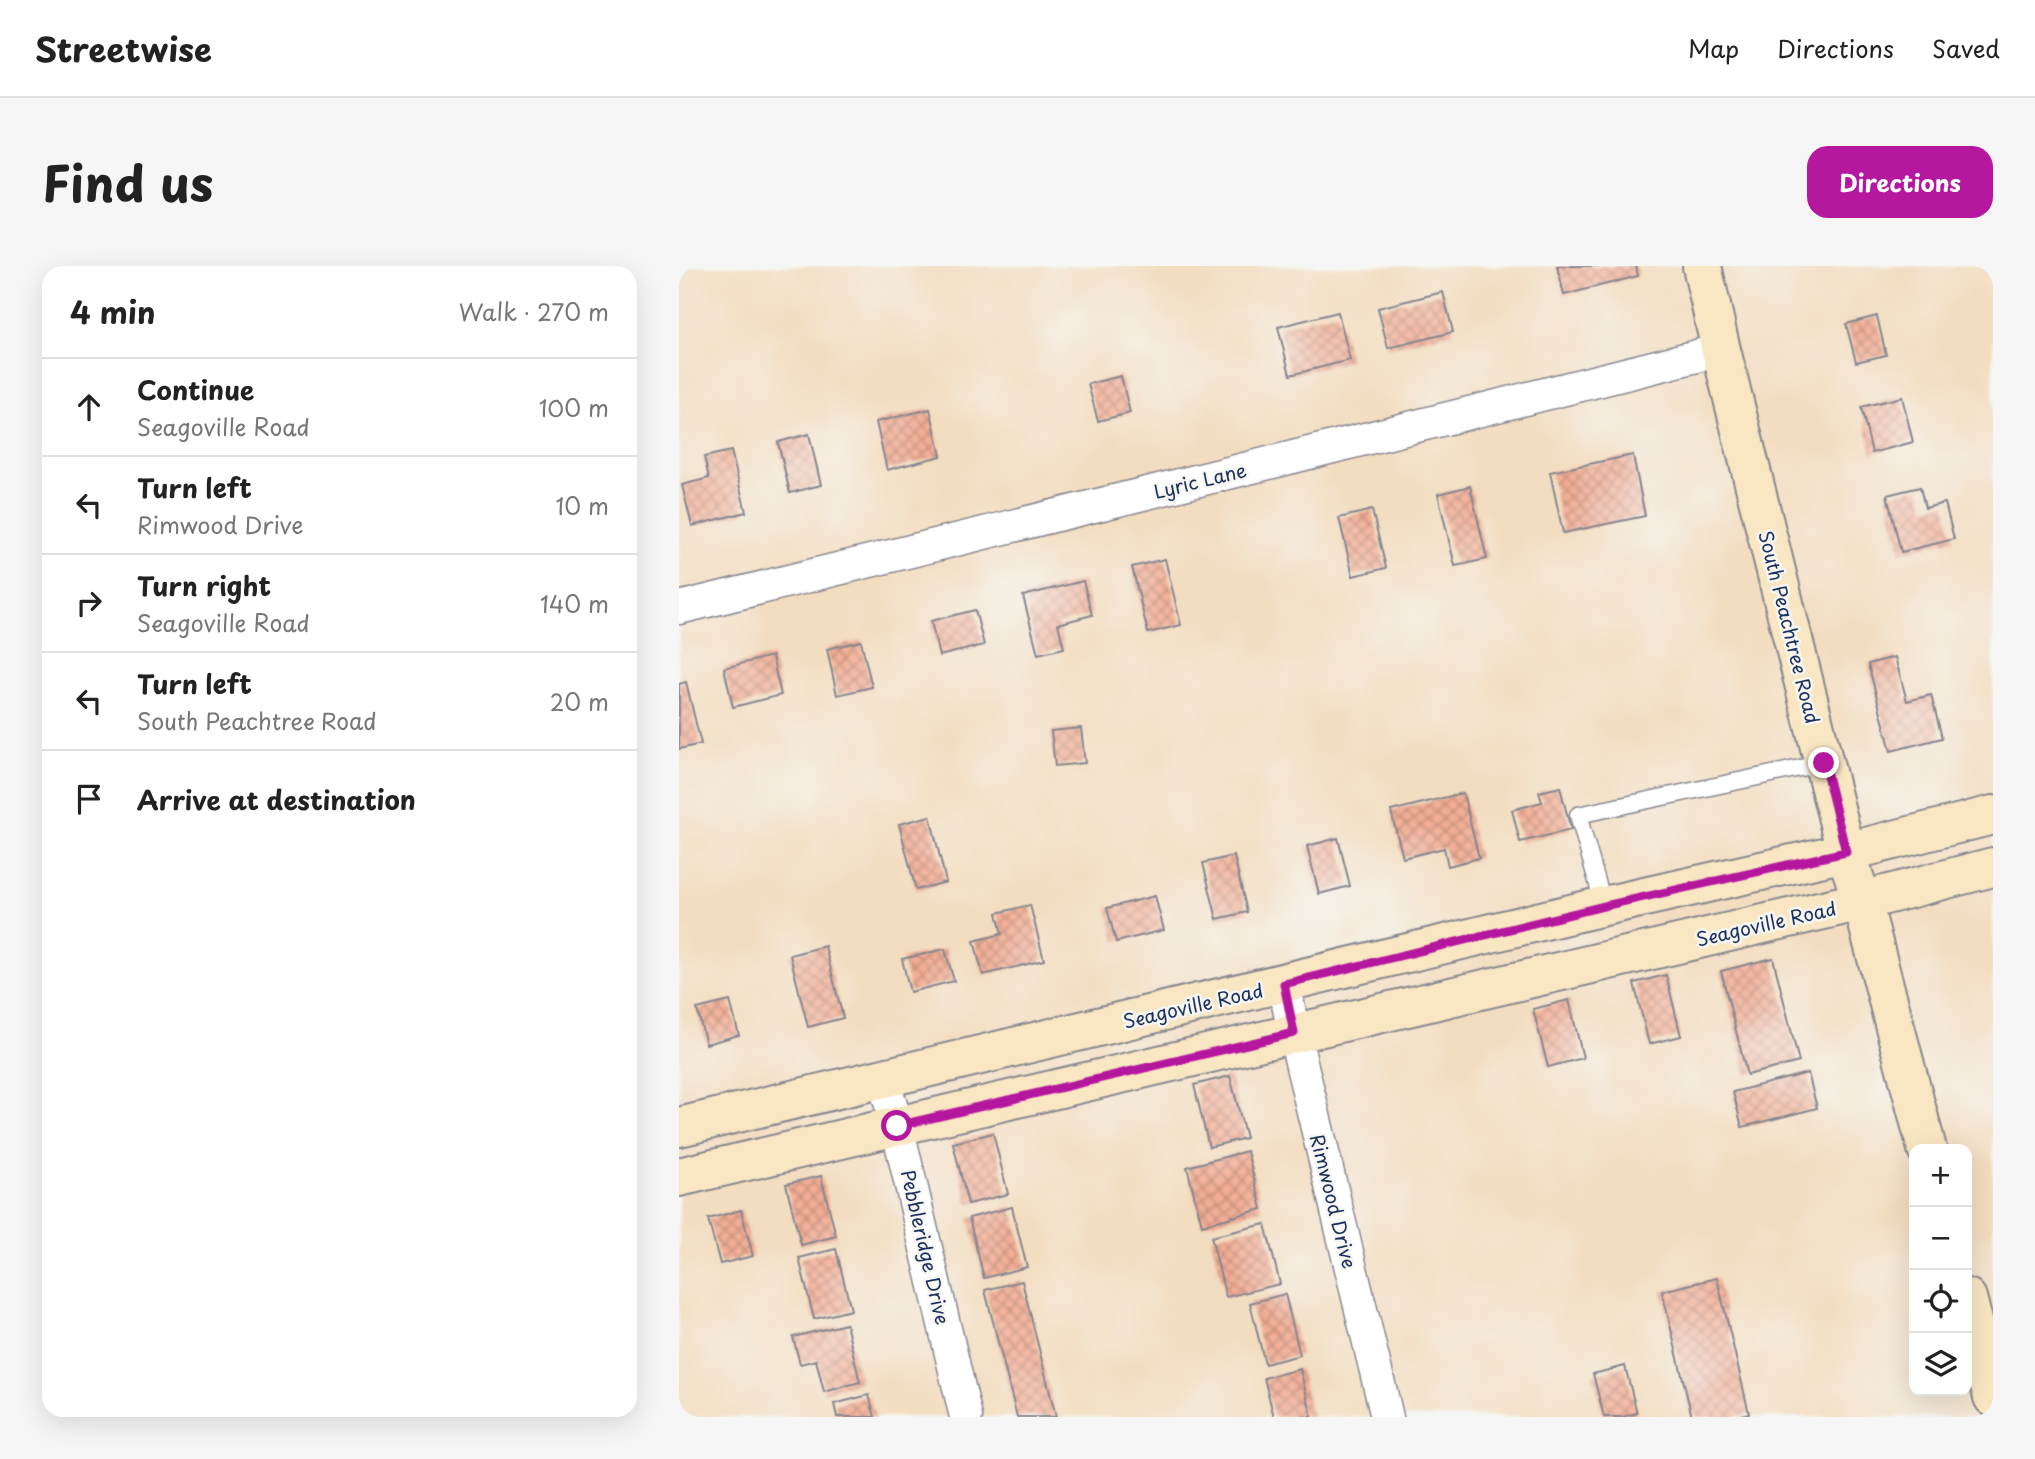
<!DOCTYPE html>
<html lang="en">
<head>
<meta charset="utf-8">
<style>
	:root { --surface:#fff; --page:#f6f6f6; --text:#222; --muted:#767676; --line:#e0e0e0; --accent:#b5179e }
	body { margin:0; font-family:"Playpen Sans",sans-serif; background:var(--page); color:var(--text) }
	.controls { position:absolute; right:21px; bottom:21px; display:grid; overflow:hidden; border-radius:14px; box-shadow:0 7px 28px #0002 }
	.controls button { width:63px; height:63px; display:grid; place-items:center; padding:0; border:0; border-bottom:2px solid var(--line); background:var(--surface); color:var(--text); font:35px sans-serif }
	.stop { position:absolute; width:21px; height:21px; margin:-16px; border:5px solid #b5179e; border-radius:50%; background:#fff }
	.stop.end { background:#b5179e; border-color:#fff; box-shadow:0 2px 7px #0008 }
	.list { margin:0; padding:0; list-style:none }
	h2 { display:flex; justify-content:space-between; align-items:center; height:91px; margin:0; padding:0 28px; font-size:30px }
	h2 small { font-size:23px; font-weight:400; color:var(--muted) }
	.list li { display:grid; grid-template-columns:46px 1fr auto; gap:21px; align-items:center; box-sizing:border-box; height:98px; padding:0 28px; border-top:2px solid var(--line) }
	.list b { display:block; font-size:26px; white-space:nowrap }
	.list p { margin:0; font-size:23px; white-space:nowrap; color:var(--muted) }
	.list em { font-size:23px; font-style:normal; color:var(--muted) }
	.icon { flex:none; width:38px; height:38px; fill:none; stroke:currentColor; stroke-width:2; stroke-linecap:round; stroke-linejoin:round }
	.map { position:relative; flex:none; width:1314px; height:1151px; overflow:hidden; border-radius:21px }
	header { display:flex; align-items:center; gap:42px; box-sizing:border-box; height:98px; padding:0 35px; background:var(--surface); border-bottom:2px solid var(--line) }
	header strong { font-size:33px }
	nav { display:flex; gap:38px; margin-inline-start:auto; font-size:24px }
	.intro { display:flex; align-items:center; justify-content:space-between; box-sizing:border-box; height:168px; padding:0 42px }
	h1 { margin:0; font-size:49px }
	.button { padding:18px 32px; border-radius:21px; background:var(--accent); color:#fff; font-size:24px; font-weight:700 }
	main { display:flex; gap:42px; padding:0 42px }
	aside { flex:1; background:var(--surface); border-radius:21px; box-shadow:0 7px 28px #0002 }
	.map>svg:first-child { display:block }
	.building { fill:url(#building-cross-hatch) }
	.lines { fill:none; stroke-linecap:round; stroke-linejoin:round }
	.service-casing { stroke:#87868f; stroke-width:19 }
	.minor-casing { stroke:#87868f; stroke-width:35 }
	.secondary-casing { stroke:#87868f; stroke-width:42 }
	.service { stroke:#fff; stroke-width:16 }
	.minor { stroke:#fff; stroke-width:32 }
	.secondary { stroke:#f9e7c3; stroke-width:38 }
	.route { stroke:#b5179e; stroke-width:9 }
	.labels { text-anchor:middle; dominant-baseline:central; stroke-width:5; stroke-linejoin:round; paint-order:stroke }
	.street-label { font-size:19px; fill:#1b2f5e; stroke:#f6f6f2 }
</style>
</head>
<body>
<header>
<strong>Streetwise</strong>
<nav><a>Map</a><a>Directions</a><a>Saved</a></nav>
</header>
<div class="intro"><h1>Find us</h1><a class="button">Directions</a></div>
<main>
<aside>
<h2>4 min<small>Walk · 270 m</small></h2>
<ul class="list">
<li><svg class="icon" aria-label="ahead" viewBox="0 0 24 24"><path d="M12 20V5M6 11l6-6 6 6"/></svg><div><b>Continue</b><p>Seagoville Road</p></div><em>100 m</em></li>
<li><svg class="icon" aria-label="left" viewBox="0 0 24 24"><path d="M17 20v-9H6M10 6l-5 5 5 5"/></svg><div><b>Turn left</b><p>Rimwood Drive</p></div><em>10 m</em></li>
<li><svg class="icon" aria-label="right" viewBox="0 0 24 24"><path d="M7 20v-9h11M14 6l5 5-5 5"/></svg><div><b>Turn right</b><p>Seagoville Road</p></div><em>140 m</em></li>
<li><svg class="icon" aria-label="left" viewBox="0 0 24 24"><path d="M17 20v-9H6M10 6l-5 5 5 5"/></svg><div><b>Turn left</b><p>South Peachtree Road</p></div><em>20 m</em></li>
<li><svg class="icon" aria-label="arrive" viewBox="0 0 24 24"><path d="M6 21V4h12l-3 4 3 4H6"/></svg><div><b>Arrive at destination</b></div></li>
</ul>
</aside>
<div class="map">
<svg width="1314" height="1151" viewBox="0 0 1314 1151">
	<defs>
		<pattern id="building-cross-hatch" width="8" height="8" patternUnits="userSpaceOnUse" patternTransform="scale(1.75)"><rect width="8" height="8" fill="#f3ae95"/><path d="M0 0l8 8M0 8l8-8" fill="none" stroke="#c48e7d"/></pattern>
	</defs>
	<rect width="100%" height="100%" fill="#f6f6f2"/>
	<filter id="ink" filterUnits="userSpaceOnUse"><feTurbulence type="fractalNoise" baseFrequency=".0143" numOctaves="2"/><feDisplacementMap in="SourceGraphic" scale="14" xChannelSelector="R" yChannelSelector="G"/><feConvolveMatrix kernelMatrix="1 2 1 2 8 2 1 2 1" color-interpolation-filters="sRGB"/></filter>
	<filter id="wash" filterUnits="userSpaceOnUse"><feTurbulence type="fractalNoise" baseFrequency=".00686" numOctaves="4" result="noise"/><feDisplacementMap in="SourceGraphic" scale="28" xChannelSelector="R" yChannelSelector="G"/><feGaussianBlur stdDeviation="1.57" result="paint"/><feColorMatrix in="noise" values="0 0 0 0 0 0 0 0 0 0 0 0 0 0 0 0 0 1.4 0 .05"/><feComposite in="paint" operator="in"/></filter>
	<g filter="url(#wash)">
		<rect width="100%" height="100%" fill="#f3ddc0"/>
		<g id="blocks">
			<g class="building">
				<polygon points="878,0 957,0 959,10 885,29"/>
				<polygon points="764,26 774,66 709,82 699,42"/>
				<polygon points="659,46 671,94 611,109 599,61"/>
				<polygon points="1198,50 1207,89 1177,96 1167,58"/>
				<polygon points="442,110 451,147 419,155 409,118"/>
				<polygon points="1223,131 1234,176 1193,187 1182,141"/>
				<polygon points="251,143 262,190 208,204 197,156"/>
				<polygon points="130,168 142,219 111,227 99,176"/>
				<polygon points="52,185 67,246 13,260 3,219 30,212 25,191"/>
				<polygon points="954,189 966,250 884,267 871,206"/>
				<polygon points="791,220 808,293 776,300 759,228"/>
				<polygon points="1241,221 1246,242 1266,237 1275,273 1222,286 1208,229"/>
				<polygon points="693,244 707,302 674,310 660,252"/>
				<polygon points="486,293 502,359 469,367 453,301"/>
				<polygon points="404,315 413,349 379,358 385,382 359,388 344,330"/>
				<polygon points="296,344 305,379 260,390 252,355"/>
				<polygon points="182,375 193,421 158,429 148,383"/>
				<polygon points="93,390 102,429 54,441 45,402"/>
				<polygon points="1216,391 1228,435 1252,429 1263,472 1212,485 1189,398"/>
				<polygon points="7,416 22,478 0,483 0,418"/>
				<polygon points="402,462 406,497 376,500 372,465"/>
				<polygon points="881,521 892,564 841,576 833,544 863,536 860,526"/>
				<polygon points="784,527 800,592 769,600 765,582 724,592 712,545"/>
				<polygon points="251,550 267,616 237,624 220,558"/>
				<polygon points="659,572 671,620 640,628 628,580"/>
				<polygon points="555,590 568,646 538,653 524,597"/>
				<polygon points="476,630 485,664 437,676 428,642"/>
				<polygon points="351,639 365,694 304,709 295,675 323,668 318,647"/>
				<polygon points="146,680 164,752 129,761 111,689"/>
				<polygon points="266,683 275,715 231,726 223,693"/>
				<polygon points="1094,692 1120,796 1068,809 1042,705"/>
				<polygon points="987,709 1002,770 970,778 955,717"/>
				<polygon points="890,734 904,792 869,801 854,743"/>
				<polygon points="51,735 60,769 27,778 18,743"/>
				<polygon points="1129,807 1138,842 1063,861 1054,826"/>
				<polygon points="551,810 567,872 530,881 515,819"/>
				<polygon points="314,867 329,928 289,938 274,877"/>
				<polygon points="568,885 583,943 523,959 508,901"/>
				<polygon points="142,910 157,970 122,979 107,918"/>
				<polygon points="333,941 348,1001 305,1012 290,952"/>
				<polygon points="62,944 74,990 41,998 29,953"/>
				<polygon points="586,958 601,1018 547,1031 532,971"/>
				<polygon points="157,983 172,1044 135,1053 120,992"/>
				<polygon points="1038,1012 1070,1147 1055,1151 1013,1151 983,1025"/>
				<polygon points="343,1015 377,1151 338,1151 306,1024"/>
				<polygon points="606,1028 621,1089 586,1098 571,1037"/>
				<polygon points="167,1058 181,1116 145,1126 137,1094 121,1098 114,1071"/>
				<polygon points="946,1100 958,1147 943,1151 925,1151 914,1108"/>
				<polygon points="621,1103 633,1151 595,1151 585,1112"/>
				<polygon points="190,1129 196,1151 158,1151 155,1138"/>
			</g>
		</g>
	</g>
	<g filter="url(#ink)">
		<use href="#blocks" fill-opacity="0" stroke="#87868f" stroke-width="2"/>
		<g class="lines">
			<g class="service-casing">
				<polyline id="service" points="925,640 899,549 1145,497"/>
			</g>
			<g class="minor-casing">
				<g id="minor">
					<polyline points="0,342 606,193 1042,84"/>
					<polyline points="605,718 615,767 708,1151"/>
					<polyline points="204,812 218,860 287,1151"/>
				</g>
			</g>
			<g class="secondary-casing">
				<g id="secondary">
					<polyline points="1023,0 1042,84 1167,586 1183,635 1248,883"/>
					<polyline points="0,861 925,640 1167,586 1314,549"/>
					<polyline points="0,911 1183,635 1314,601"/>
					<polyline points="1288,1032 1314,1131"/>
				</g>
			</g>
			<use href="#service" class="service"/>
			<use href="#minor" class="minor"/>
			<use href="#secondary" class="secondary"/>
		</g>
	</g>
	<g class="lines" filter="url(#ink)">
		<polyline class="route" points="218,860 615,767 605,718 925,640 1167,586 1145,497"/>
	</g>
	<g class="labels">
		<g class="street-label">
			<text transform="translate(521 214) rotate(-14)">Lyric Lane</text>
			<text transform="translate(1111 361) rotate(76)">South Peachtree Road</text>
			<text transform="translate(1087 657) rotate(-13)">Seagoville Road</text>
			<text transform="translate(514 739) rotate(-13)">Seagoville Road</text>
			<text transform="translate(655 935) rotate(76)">Rimwood Drive</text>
			<text transform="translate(247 981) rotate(77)">Pebbleridge Drive</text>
		</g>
	</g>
</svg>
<div class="controls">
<button>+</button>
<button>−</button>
<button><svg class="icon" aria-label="locate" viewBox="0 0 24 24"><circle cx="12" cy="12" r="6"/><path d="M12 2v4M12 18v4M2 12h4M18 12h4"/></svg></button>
<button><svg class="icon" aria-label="layers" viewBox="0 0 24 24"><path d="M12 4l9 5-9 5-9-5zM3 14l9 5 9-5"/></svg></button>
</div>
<div class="stop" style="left:218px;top:860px"></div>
<div class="stop end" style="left:1145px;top:497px"></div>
</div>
</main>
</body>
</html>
